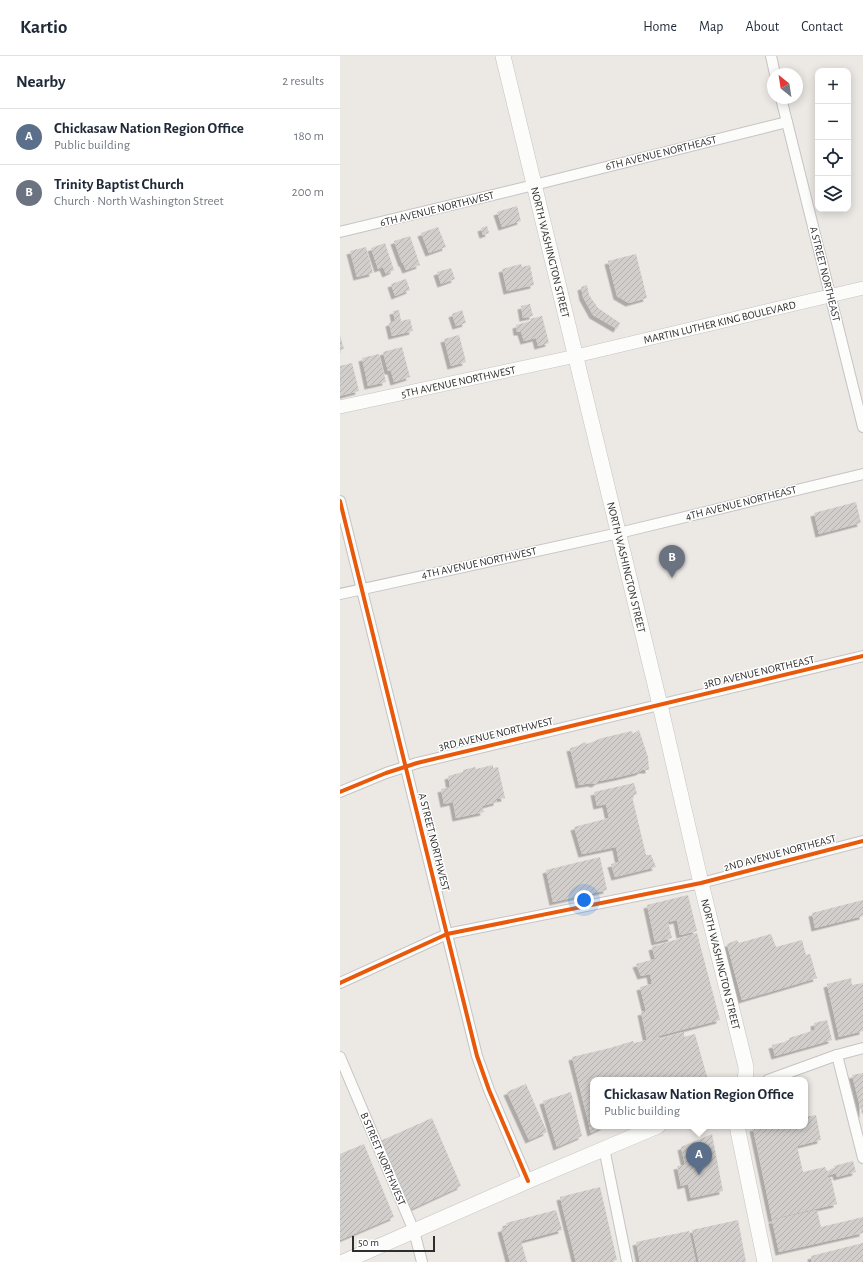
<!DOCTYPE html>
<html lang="en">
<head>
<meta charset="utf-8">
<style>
	:root { --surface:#fff; --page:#f2f2f3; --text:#1f2937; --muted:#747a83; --line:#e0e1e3; --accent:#7c3aed }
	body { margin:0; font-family:"Alegreya Sans",sans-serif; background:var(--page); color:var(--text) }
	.controls { position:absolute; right:12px; top:12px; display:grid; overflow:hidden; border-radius:8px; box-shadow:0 2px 10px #0003 }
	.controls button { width:36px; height:36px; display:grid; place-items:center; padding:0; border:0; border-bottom:1px solid var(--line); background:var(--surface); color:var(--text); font:20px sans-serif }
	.compass { position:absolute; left:427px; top:12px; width:36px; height:36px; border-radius:50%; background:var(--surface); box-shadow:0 2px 10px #0003; rotate:330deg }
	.scale { position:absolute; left:12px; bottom:10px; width:83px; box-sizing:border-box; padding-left:4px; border:2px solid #2e2e2e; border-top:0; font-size:11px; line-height:14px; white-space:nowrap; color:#2e2e2e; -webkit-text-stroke:3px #fff; paint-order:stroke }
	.you { position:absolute; left:244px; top:844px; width:14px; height:14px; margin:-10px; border:3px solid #fff; border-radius:50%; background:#1a73e8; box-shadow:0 0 0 6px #1a73e833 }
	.badge { display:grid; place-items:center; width:26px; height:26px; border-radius:50%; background:var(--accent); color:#fff; font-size:13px; font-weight:700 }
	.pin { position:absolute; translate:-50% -33px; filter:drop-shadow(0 1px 2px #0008) }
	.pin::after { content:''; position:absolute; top:21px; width:14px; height:12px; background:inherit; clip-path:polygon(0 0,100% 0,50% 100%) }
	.popup { position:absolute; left:250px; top:1021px; width:218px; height:52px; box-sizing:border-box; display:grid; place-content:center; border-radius:8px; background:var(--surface); filter:drop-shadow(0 1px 3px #0005); font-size:13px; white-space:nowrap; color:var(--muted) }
	.popup b { font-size:15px; color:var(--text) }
	.popup::after { content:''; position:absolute; left:50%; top:100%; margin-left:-8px; border:8px solid transparent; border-top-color:var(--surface) }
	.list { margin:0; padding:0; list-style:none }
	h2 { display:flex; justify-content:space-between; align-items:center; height:52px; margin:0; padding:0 16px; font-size:17px }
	h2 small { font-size:13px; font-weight:400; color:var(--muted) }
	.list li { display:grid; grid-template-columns:26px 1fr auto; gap:12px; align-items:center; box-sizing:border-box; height:56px; padding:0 16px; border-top:1px solid var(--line) }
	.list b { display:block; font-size:15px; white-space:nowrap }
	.list p { margin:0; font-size:13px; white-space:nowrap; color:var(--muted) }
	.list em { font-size:13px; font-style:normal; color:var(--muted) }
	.icon { flex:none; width:22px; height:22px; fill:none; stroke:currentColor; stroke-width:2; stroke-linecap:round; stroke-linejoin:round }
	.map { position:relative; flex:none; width:523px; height:1206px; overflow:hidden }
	header { display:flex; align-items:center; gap:24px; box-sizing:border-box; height:56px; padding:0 20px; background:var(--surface); border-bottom:1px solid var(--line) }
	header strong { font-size:19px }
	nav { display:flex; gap:22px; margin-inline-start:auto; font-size:14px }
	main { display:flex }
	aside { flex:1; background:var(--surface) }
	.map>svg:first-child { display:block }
	.building { fill:url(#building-hatch); filter:url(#shadow) }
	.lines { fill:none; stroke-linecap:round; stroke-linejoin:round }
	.minor-casing { stroke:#c5c4c5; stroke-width:12 }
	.tertiary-casing { stroke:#c5c4c5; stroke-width:14 }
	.secondary-casing { stroke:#c5c4c5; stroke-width:16 }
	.minor { stroke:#fcfcfb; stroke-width:10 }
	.tertiary { stroke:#fcfcfb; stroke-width:13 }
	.secondary { stroke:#fcfcfb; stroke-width:15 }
	.cycleway-casing { stroke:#fff; stroke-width:6 }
	.cycleway { stroke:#e8590c; stroke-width:4 }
	.labels { text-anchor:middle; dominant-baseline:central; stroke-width:3; stroke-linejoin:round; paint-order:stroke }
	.street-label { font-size:11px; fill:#2e2e2e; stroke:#fff }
</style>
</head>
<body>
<header>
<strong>Kartio</strong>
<nav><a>Home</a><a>Map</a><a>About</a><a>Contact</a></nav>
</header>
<main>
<aside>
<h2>Nearby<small>2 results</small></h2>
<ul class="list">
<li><span class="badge" style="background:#5c6f8a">A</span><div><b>Chickasaw Nation Region Office</b><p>Public building</p></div><em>180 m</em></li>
<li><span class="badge" style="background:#6b7280">B</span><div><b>Trinity Baptist Church</b><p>Church · North Washington Street</p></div><em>200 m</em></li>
</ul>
</aside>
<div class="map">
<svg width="523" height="1206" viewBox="0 0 523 1206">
	<defs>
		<pattern id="building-hatch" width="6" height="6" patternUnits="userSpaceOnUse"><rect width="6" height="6" fill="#d1cecb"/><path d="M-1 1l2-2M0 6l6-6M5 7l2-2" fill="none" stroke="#b4b1af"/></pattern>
		<filter id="shadow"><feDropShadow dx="-3.5" dy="3.5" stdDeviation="0" flood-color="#0004"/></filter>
	</defs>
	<rect width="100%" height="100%" fill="#ece8e4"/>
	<g class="building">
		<polygon points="177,150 181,165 162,171 157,156"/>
		<polygon points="147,170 149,177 143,179 141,172"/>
		<polygon points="98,171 106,191 89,197 81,177"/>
		<polygon points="70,180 80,209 66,214 63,207 62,207 54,185"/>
		<polygon points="45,187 54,214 46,218 43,211 38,213 31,192"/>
		<polygon points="26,191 33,217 17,221 10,195"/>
		<polygon points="296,198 307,242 289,247 277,240 268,205"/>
		<polygon points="181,208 182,211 190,209 194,229 167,235 162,213"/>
		<polygon points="111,212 115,223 101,228 97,216"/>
		<polygon points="66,223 70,234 55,240 51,228"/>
		<polygon points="247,229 249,239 258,252 280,267 277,273 253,259 243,241 241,231"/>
		<polygon points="190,248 193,260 183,262 181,250"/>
		<polygon points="59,254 61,265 70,263 73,275 52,280 49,267 55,265 53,255"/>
		<polygon points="122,254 126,267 116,270 112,258"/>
		<polygon points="202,260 209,287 198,290 196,282 184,285 181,276 177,276 176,269 191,265 190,263"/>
		<polygon points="119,279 126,306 111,310 104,283"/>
		<polygon points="0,280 4,293 0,294"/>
		<polygon points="62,291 70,321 54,326 51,315 48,315 43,296"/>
		<polygon points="39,298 46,326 28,330 22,302"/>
		<polygon points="12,307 19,335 0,340 0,326 1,326 0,310"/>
		<polygon points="516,446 521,467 479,478 474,457"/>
		<polygon points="299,674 308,701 309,714 302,714 299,716 279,721 259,725 255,728 251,727 239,729 230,692 238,690 245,686 247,688 262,682 292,675 293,678"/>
		<polygon points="153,709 153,712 158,711 165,742 157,743 157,746 142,750 144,756 116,762 113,746 104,748 101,733 110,731 108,720 123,716 123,714 135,711 136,713"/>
		<polygon points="294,727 297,738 292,740 306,799 311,799 316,811 275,821 271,808 279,806 276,791 242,798 234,771 269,762 266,748 257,750 254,736"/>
		<polygon points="260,801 267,834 213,846 206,814"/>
		<polygon points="348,839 357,875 340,879 337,864 328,866 332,882 315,886 307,849"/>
		<polygon points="523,844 523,860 475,872 472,857"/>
		<polygon points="357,877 380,964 318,980 320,983 344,976 344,981 355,978 368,1024 253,1024 253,1070 265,1070 251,1077 232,1001 270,992 293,985 294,987 307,984 301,956 306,955 300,931 312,928 310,918 301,920 296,908 315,903 312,891"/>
		<polygon points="431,878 436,891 462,884 466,899 470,898 477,922 402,944 387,888 397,884 399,887"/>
		<polygon points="511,922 512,929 523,927 523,975 499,981 487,928"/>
		<polygon points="487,964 492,984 435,1000 432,989 449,985 449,982 475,974 474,967"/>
		<polygon points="523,1017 523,1058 522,1058 512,1019"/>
		<polygon points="186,1028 207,1076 189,1084 167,1036"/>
		<polygon points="231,1036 242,1080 217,1091 203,1045"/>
		<polygon points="476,1059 481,1084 457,1090 463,1116 485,1111 487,1115 495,1113 494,1110 513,1105 516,1116 497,1121 496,1117 487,1120 488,1122 491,1122 497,1148 432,1163 413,1072 424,1070 465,1070 465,1061"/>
		<polygon points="92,1062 121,1130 67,1155 38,1086"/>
		<polygon points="372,1078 383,1135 351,1142 348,1128 341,1130 337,1110 345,1109 341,1091"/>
		<polygon points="24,1088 54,1161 0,1184 0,1098"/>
		<polygon points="260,1131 277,1204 268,1206 236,1206 220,1141"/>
		<polygon points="216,1154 222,1174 181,1185 187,1206 170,1206 161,1173 167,1171 166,1167"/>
		<polygon points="477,1154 481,1171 523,1161 523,1177 439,1196 432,1164"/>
		<polygon points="398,1164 406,1206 359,1206 352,1174"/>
		<polygon points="349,1175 356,1206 300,1206 296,1186"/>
		<polygon points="523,1187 523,1206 472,1206 471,1200"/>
	</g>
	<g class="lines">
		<g class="minor-casing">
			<g id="minor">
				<polyline points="431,0 435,18"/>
				<polyline points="441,42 523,371"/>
				<polyline points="0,176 194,129 447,66"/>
				<polyline points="0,445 137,1000 149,1034 188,1125"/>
				<polyline points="0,538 279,477 523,418"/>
				<polyline points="0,736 46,717 77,707 523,600"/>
				<polyline points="0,927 107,878 361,827 523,785"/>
				<polyline points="497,999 523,1102"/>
				<polyline points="0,1001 74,1175 82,1206"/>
				<polyline points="428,1024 497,999 523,992"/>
				<polyline points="264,1092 287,1206"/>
			</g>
		</g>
		<g class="tertiary-casing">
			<g id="tertiary">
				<path id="s1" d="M0,351L236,300L523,232"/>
			</g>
		</g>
		<g class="secondary-casing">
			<g id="secondary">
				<path id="s2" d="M163,0L320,649L361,827L406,1011V1016L405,1024"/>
				<polyline points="397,1070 425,1206"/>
				<polyline points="3,1206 188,1125 318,1070"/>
			</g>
		</g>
		<use href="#minor" class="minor"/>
		<use href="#tertiary" class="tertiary"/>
		<use href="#secondary" class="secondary"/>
		<g class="cycleway-casing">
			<g id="cycleway">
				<polyline points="0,445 137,1000 149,1034 188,1125"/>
				<polyline points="0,736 46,717 77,707 523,600"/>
				<polyline points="0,927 107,878 361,827 523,785"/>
			</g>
		</g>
		<use href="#cycleway" class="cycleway"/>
	</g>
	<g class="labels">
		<g class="street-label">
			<text transform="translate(321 97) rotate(-14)">6TH AVENUE NORTHEAST</text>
			<text transform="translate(97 153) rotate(-14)">6TH AVENUE NORTHWEST</text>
			<text stroke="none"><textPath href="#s2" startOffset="202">NORTH WASHINGTON STREET</textPath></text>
			<text transform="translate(485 218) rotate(76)">A STREET NORTHEAST</text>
			<text stroke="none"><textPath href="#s1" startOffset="389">MARTIN LUTHER KING BOULEVARD</textPath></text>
			<text stroke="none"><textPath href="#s1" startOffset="121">5TH AVENUE NORTHWEST</textPath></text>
			<text transform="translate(401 447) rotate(-14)">4TH AVENUE NORTHEAST</text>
			<text transform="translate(139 507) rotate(-12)">4TH AVENUE NORTHWEST</text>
			<text stroke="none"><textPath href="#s2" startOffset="526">NORTH WASHINGTON STREET</textPath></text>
			<text transform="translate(419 616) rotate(-13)">3RD AVENUE NORTHEAST</text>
			<text transform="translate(156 678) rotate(-13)">3RD AVENUE NORTHWEST</text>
			<text transform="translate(94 786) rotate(76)">A STREET NORTHWEST</text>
			<text transform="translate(440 797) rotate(-15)">2ND AVENUE NORTHEAST</text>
			<text stroke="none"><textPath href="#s2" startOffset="934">NORTH WASHINGTON STREET</textPath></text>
			<text transform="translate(43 1103) rotate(67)">B STREET NORTHWEST</text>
		</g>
	</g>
</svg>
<div class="controls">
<button>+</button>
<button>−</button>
<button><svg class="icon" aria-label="locate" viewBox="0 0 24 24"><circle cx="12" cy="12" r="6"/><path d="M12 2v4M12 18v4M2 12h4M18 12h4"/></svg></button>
<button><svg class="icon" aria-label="layers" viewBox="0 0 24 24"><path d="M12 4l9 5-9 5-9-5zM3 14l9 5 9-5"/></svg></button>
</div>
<svg class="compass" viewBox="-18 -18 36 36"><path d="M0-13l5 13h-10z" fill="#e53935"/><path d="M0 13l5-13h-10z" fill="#747a83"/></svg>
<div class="scale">50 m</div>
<div class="you"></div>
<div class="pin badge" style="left:359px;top:1119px;background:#5c6f8a">A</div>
<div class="popup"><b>Chickasaw Nation Region Office</b>Public building</div>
<div class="pin badge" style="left:332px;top:522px;background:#6b7280">B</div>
</div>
</main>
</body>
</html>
